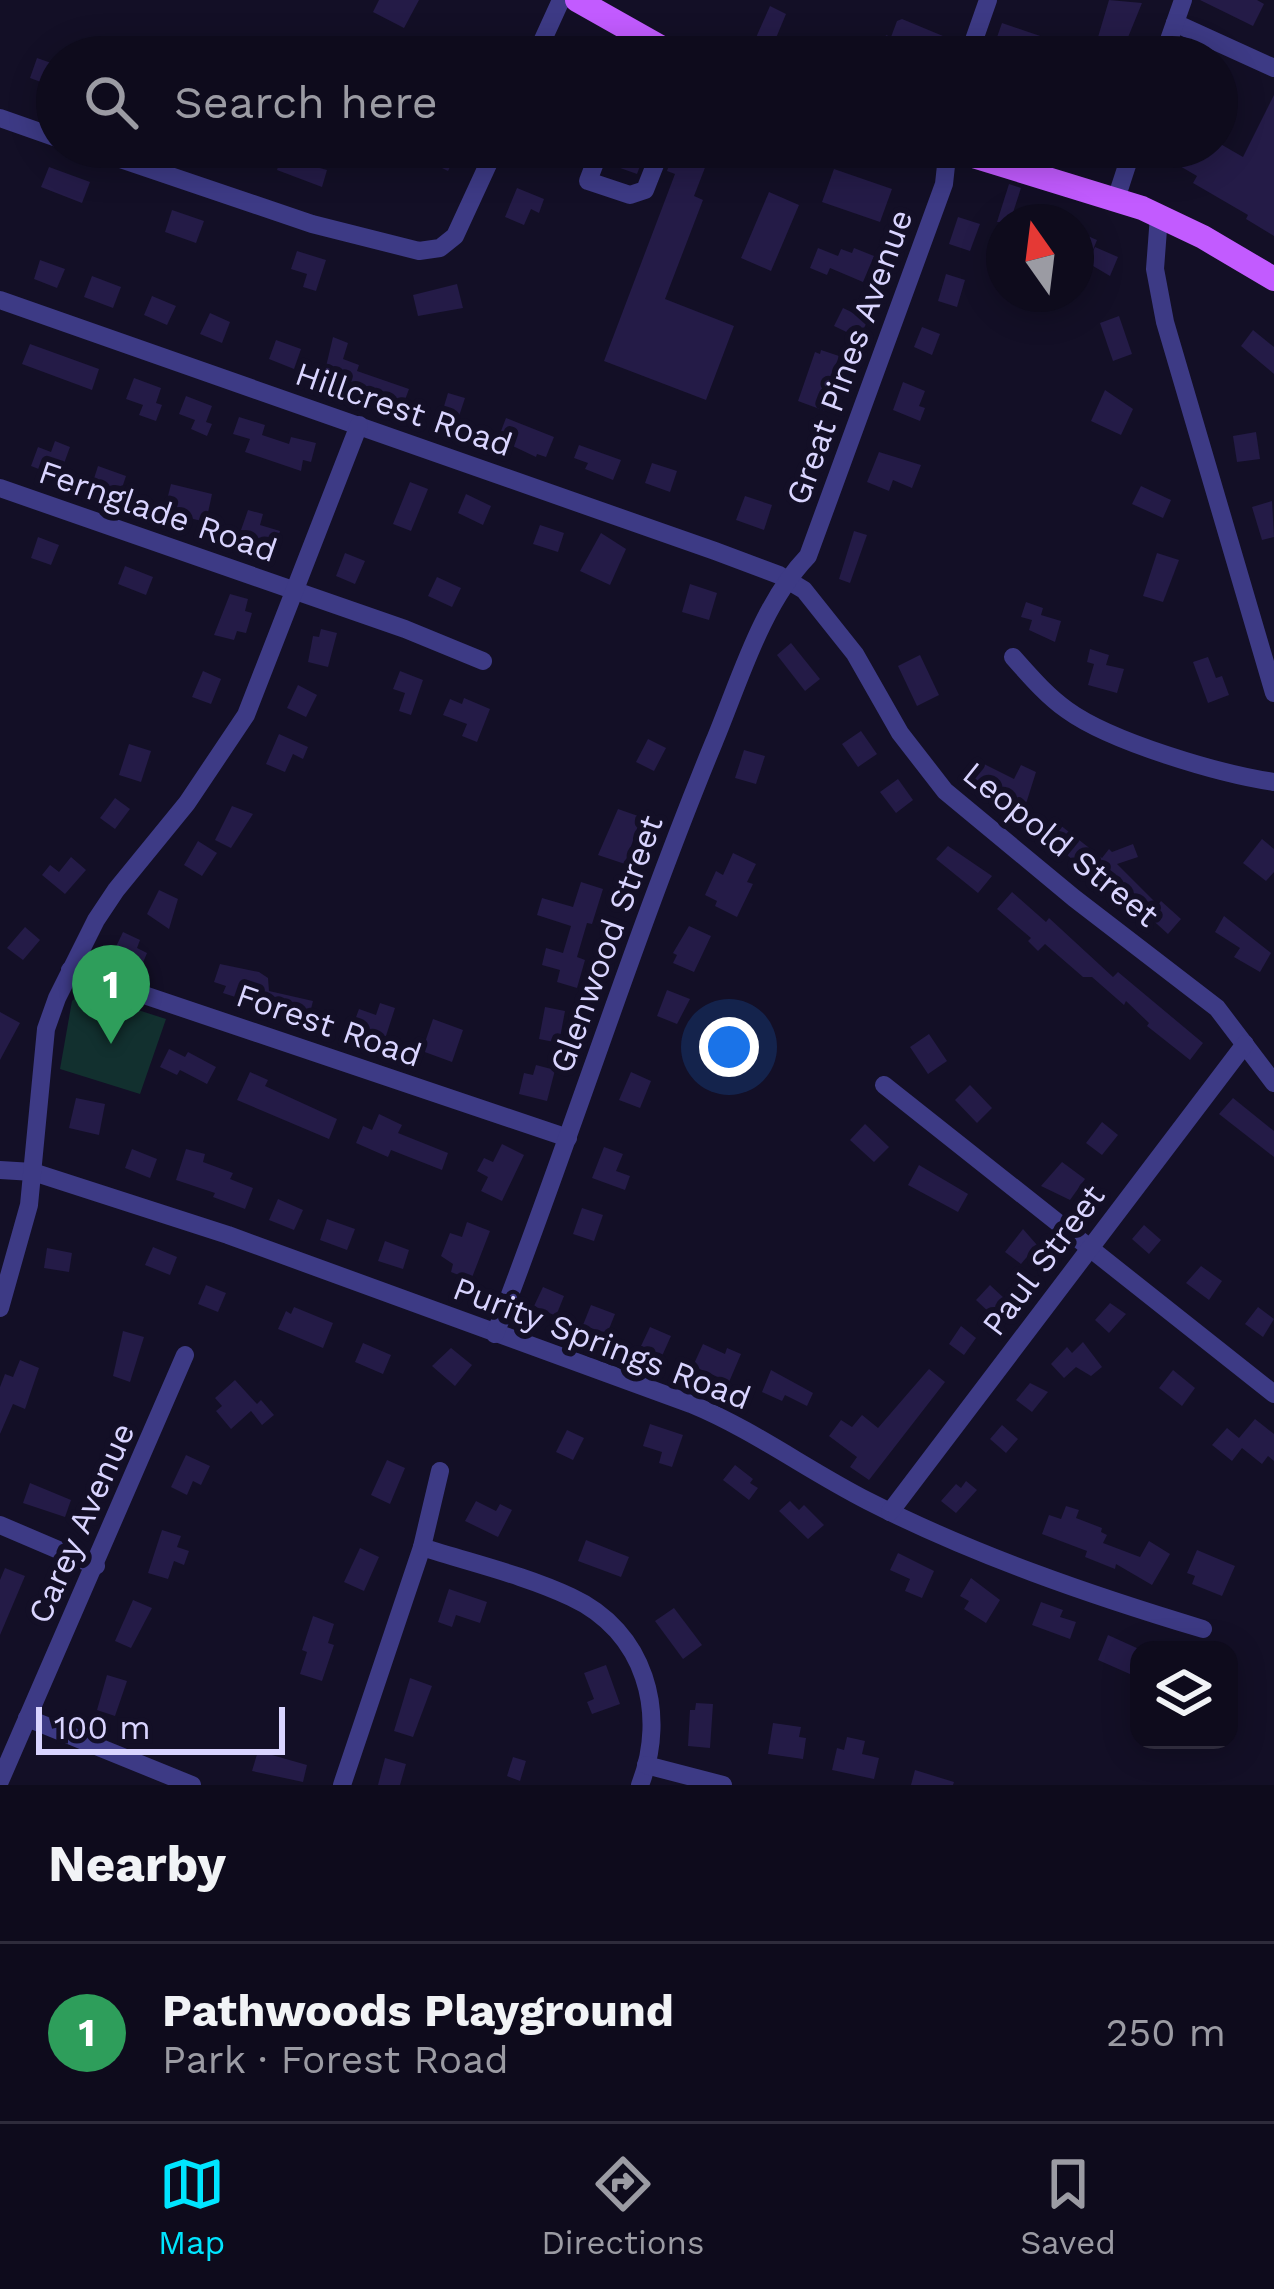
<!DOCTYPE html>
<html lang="en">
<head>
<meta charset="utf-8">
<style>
	:root { --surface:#0e0b1c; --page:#1c1929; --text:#f1f3f6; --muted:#9b9ba3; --line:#2e2b3b; --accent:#00e5ff }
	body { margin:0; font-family:"Work Sans",sans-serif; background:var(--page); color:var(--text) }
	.controls { position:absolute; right:36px; bottom:36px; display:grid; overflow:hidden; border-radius:24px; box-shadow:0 6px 30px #0003 }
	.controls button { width:108px; height:108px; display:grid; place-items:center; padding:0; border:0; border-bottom:3px solid var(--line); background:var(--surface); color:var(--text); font:60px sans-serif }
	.compass { position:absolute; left:986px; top:204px; width:108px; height:108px; border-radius:50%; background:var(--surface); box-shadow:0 6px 30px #0003; rotate:346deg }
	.scale { position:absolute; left:36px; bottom:30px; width:249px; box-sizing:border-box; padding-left:12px; border:6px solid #d9d4ff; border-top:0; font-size:33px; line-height:42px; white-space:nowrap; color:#d9d4ff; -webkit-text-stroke:9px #130f26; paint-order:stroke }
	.you { position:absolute; left:729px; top:1047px; width:42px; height:42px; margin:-30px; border:9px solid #fff; border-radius:50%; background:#1a73e8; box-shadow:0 0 0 18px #1a73e833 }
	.badge { display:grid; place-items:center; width:78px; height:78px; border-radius:50%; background:var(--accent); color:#fff; font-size:39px; font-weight:700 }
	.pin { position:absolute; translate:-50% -99px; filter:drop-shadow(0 3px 6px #0008) }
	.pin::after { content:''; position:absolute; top:63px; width:42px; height:36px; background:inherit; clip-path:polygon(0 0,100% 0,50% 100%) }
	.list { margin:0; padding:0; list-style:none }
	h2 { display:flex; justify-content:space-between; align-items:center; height:156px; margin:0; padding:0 48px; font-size:51px }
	h2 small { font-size:39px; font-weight:400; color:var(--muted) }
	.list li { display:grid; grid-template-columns:78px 1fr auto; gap:36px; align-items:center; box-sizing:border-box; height:180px; padding:0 48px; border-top:3px solid var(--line) }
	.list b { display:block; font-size:45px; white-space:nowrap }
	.list p { margin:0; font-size:39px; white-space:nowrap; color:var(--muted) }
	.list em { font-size:39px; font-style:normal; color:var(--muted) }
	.icon { flex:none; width:66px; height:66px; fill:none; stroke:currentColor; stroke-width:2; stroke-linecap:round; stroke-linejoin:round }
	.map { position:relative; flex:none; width:1274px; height:1785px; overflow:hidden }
	.search { position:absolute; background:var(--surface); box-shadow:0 6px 30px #0003; left:36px; right:36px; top:36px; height:132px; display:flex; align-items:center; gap:30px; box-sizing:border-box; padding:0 42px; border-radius:66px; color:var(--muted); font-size:45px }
	.sheet { height:336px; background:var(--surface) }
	nav { display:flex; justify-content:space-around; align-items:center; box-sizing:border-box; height:168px; border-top:3px solid var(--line); background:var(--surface); font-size:33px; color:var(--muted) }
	nav a { display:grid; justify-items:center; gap:6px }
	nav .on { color:var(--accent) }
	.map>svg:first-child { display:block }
	.green { fill:#12302f }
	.building { fill:#241b47 }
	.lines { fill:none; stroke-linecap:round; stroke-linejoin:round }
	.minor { stroke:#3d3a85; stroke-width:18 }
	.major { stroke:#c25bff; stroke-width:24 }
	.labels { text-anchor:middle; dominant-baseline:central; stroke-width:12; stroke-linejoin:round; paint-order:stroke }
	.street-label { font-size:33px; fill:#d9d4ff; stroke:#130f26 }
</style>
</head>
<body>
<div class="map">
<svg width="1274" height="1785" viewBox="0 0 1274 1785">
	<rect width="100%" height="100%" fill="#130f26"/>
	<polygon class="green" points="82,992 166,1019 140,1094 60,1069 72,1001"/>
	<g class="building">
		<polygon points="379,0 419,0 404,28 373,12"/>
		<polygon points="1109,0 1142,3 1120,57 990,57 1002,23 1093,54"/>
		<polygon points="1200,0 1257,0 1264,4 1253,26"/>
		<polygon points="770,6 786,14 771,50 754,42"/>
		<polygon points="902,19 943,36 936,57 885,57 887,51 882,49 886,35 891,37 897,21"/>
		<polygon points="37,58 57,65 57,88 30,78"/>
		<polygon points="1274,95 1274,236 1246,219 1248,215 1193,183 1197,176 1147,147 1217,147 1217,142 1243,157"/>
		<polygon points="284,147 312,156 309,165 327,170 322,187 277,170"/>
		<polygon points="434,147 460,147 448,171 428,161"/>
		<polygon points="615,147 647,147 637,174 609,164"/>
		<polygon points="675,147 713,147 694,196 703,200 665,299 734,326 706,400 604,361 675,174 667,171"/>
		<polygon points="49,167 90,182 82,203 41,187"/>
		<polygon points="834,169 892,189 880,222 822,202"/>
		<polygon points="1009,184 1021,188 1010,222 997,222"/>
		<polygon points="517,188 544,199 539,213 531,209 524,225 505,217"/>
		<polygon points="769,192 799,205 771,271 741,258"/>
		<polygon points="172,210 204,221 196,243 165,232"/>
		<polygon points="958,217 980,224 970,251 949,244"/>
		<polygon points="1076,231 1097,240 1090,257 1076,251"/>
		<polygon points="1095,247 1118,257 1110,276 1088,263"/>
		<polygon points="818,248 838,256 841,249 852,253 854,248 874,256 863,282 830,268 827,275 810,268"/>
		<polygon points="297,251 326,260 316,291 303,287 307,274 291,269"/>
		<polygon points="40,260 65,269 57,288 34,279"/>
		<polygon points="946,274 965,280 957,307 938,301"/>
		<polygon points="92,276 121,287 113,308 84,297"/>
		<polygon points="457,284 463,308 418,316 413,295"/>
		<polygon points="152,296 176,306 167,325 144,315"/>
		<polygon points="843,308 868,320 859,338 834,326"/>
		<polygon points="210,313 230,322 222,343 200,334"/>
		<polygon points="1119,316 1132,354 1113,361 1100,323"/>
		<polygon points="922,327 940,334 932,355 914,347"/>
		<polygon points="1253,330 1274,347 1274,374 1241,346"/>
		<polygon points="333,337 348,343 343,359 359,365 357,371 409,389 402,408 332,382 333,378 324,375"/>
		<polygon points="276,340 301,349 294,369 269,359"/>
		<polygon points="30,344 99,369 92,390 22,364"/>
		<polygon points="821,350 839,356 829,383 835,385 825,411 798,401 815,352 820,354"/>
		<polygon points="134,378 161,388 156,403 162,405 156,421 139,415 143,405 126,399"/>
		<polygon points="903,382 925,391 919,406 925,408 920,421 893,410"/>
		<polygon points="1105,390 1133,409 1121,435 1091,421"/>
		<polygon points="448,393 465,398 454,431 438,426"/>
		<polygon points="186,396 212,406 206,422 212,424 207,436 191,429 195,420 179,414"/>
		<polygon points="239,417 265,425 262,435 289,444 291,437 316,443 311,462 303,460 301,471 245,452 250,439 233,434"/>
		<polygon points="506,418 554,437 546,457 537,454 536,457 498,439"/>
		<polygon points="1256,432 1260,459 1237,462 1233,436"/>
		<polygon points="55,441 70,447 59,477 31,466 38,447 51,452"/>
		<polygon points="579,445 621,460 613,480 585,469 588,463 574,458"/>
		<polygon points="879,452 921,465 912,488 893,480 889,491 867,482"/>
		<polygon points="652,463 677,471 670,492 645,483"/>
		<polygon points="98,466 126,476 119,497 91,488"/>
		<polygon points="410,482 428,489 411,531 393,524"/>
		<polygon points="171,484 212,494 206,522 164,512"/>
		<polygon points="1141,486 1171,500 1163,518 1132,504"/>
		<polygon points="466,494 491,506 483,525 458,513"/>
		<polygon points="745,496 772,505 764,530 736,520"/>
		<polygon points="1272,501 1274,537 1262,540 1252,507"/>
		<polygon points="248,510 263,514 260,525 280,531 275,547 253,541 255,534 241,530"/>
		<polygon points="540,525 564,533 558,552 533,544"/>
		<polygon points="854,531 867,535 850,583 839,579"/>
		<polygon points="601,533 626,549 610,585 580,571"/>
		<polygon points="38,537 59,545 51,565 31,558"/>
		<polygon points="345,553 365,561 355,584 336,576"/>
		<polygon points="1157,553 1179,560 1163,602 1143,596"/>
		<polygon points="125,566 153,577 146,595 118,584"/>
		<polygon points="437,577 461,588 452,607 428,596"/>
		<polygon points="690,584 717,593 709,620 682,612"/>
		<polygon points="230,594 248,599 245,611 252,613 246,633 237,631 234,640 214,635"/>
		<polygon points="1026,602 1043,608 1041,615 1061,621 1055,642 1029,630 1032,620 1021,617"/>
		<polygon points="321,629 337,633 328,667 308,662 313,636 319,637"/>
		<polygon points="791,643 820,679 805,691 777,655"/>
		<polygon points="1090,649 1109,655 1106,665 1124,669 1117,693 1088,685 1094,664 1087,662"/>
		<polygon points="920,655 939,695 917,706 898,666"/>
		<polygon points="1208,657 1216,678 1222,676 1229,695 1208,703 1193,662"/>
		<polygon points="203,671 221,679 211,704 192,697"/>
		<polygon points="400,671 423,680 411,715 399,711 405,693 393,689"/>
		<polygon points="298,685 317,695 306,717 287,708"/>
		<polygon points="464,698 490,709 477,742 462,736 467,724 443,715 450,699 462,704"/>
		<polygon points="861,731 877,754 858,767 842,744"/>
		<polygon points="279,734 308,747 303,759 293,754 285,772 266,764"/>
		<polygon points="648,739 666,748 654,771 636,762"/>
		<polygon points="129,744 151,751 141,782 119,775"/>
		<polygon points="744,750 765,756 756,784 735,778"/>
		<polygon points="974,759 1014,779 1021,765 1036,772 1024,810 964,778"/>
		<polygon points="898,779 913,800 896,813 880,792"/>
		<polygon points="115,798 130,809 115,829 100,818"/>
		<polygon points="232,806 253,814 231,848 215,840"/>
		<polygon points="618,809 641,817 625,864 598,855"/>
		<polygon points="1055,821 1102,858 1109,849 1112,852 1133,844 1138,857 1117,864 1158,905 1161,901 1181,919 1168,934 1136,905 1132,909 1099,877 1097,880 1087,875 1089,873 1061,850 1059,852 1041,838"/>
		<polygon points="1262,839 1274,849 1274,872 1266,881 1243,863"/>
		<polygon points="198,841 217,853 202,876 184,865"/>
		<polygon points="948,846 992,876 978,893 936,859"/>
		<polygon points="733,853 756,864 747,882 753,884 737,917 715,906 717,901 705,895 716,871 723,875"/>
		<polygon points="71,857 86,870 65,894 42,875 50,865 59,872"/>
		<polygon points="581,882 603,889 592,924 587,923 577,957 585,960 577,988 557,982 560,970 542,965 546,948 563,953 571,926 537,915 542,898 573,907"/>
		<polygon points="159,890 178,899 169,929 147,914"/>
		<polygon points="1012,892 1046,922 1049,918 1113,977 1118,972 1203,1043 1190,1060 1147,1026 1149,1023 1126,1001 1124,1005 1092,977 1083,977 1045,944 1038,951 1028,941 1031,938 997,909"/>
		<polygon points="1224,916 1271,953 1260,972 1234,957 1240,948 1215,932"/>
		<polygon points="689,926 711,936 694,972 673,963 677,955 673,953"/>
		<polygon points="25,927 40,940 23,960 7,948"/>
		<polygon points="123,932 140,940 137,948 147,953 142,965 112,955"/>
		<polygon points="220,964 259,972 268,978 269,991 313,1001 308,1021 223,993 226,986 214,982"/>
		<polygon points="667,990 690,999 677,1024 657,1016"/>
		<polygon points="380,1003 395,1008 385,1039 352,1028 359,1009 376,1015"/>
		<polygon points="545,1007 565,1011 559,1043 539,1039"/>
		<polygon points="0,1012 20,1023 0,1060"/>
		<polygon points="433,1019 463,1030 452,1062 422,1051"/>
		<polygon points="929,1034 947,1061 928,1074 910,1047"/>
		<polygon points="169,1049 185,1057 188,1052 216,1067 207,1084 180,1070 177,1075 160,1067"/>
		<polygon points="536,1065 555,1070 547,1101 519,1094 524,1073 533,1075"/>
		<polygon points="250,1072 268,1080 265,1086 337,1119 329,1139 237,1100"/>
		<polygon points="631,1072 651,1081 640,1108 619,1100"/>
		<polygon points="970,1085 992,1108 977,1123 955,1100"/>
		<polygon points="76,1098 105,1104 99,1135 69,1128"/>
		<polygon points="1233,1098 1274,1131 1274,1157 1219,1114"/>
		<polygon points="379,1114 402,1125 398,1133 448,1153 442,1170 391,1150 388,1157 356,1143 363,1126 372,1130"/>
		<polygon points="1102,1122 1118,1135 1102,1155 1086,1143"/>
		<polygon points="865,1124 889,1147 874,1162 850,1140"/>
		<polygon points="502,1144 524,1155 502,1201 481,1191 488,1177 477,1171 484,1158 493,1162"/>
		<polygon points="604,1147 623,1154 616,1171 630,1176 625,1190 592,1178"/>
		<polygon points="132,1149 157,1159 150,1178 125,1168"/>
		<polygon points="186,1149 205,1154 203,1162 233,1173 230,1179 253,1188 245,1209 213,1197 215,1193 176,1180"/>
		<polygon points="1062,1162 1085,1179 1070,1200 1041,1186"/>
		<polygon points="919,1165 968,1194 958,1212 908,1185"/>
		<polygon points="278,1199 303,1210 294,1230 269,1220"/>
		<polygon points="582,1208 603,1215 594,1241 573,1234"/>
		<polygon points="327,1219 355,1229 347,1250 320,1240"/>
		<polygon points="467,1222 490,1231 471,1280 451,1272 453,1264 441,1256 450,1233 462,1237"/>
		<polygon points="1144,1225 1161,1240 1149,1254 1132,1239"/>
		<polygon points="1023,1229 1037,1245 1021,1264 1005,1252"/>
		<polygon points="385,1241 409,1250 403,1269 378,1261"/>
		<polygon points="153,1247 177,1257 170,1275 145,1265"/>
		<polygon points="47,1248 72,1253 69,1272 44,1268"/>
		<polygon points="1201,1266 1222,1281 1209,1300 1186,1283"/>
		<polygon points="206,1285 226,1293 218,1312 198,1304"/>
		<polygon points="990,1285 1006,1300 992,1315 976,1300"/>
		<polygon points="543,1287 564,1296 556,1316 534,1306"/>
		<polygon points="1110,1303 1126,1314 1109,1333 1095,1320"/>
		<polygon points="591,1305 615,1314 607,1334 583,1325"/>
		<polygon points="294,1307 333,1323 323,1348 278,1329 286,1311 291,1314"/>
		<polygon points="1258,1307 1274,1319 1263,1337 1245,1324"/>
		<polygon points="961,1326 976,1338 964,1355 949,1344"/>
		<polygon points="650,1327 671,1336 662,1356 641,1346"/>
		<polygon points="123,1331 144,1337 130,1382 113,1376"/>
		<polygon points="1083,1342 1102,1367 1091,1376 1076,1367 1064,1378 1051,1364 1067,1347 1072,1353"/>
		<polygon points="363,1343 391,1355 383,1374 355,1362"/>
		<polygon points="703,1344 725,1354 727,1348 741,1354 729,1382 693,1366"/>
		<polygon points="451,1348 472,1365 455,1386 432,1366"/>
		<polygon points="20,1360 39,1368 25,1409 13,1404 0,1434 0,1387 5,1374 13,1377"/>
		<polygon points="929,1369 945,1382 869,1480 850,1467 857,1457 829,1436 841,1420 852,1427 862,1415 878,1428"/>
		<polygon points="771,1370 813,1393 807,1406 785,1395 782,1401 762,1392"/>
		<polygon points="1173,1370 1195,1388 1182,1406 1159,1388"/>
		<polygon points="235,1380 257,1404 261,1400 274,1415 262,1425 251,1411 231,1429 216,1411 222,1406 215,1398"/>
		<polygon points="1030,1383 1048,1392 1032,1412 1016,1400"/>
		<polygon points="1255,1419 1274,1434 1274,1461 1268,1456 1262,1464 1242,1448 1232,1461 1212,1445 1227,1428 1239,1438"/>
		<polygon points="650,1424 683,1435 672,1467 659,1463 662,1452 643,1446"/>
		<polygon points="1002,1425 1018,1439 1006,1453 990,1439"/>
		<polygon points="567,1430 584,1438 573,1460 556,1452"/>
		<polygon points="186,1455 210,1466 201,1485 193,1481 187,1495 171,1487"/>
		<polygon points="387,1460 405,1468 390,1504 371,1495"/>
		<polygon points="735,1465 753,1479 750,1483 758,1488 749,1500 723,1480"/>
		<polygon points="966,1481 977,1490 956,1513 941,1501 956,1484 961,1488"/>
		<polygon points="30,1483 71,1500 65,1517 23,1503"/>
		<polygon points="476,1501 496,1511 500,1504 512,1510 498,1537 465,1521"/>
		<polygon points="790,1501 799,1510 804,1505 824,1525 808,1539 779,1511"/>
		<polygon points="1066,1506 1079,1510 1076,1518 1102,1528 1101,1532 1107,1535 1103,1543 1140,1557 1149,1541 1170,1554 1152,1585 1116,1564 1115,1569 1085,1557 1087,1551 1042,1534 1049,1515 1061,1519"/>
		<polygon points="162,1530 181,1536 177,1547 189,1551 184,1565 174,1561 168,1579 148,1573"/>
		<polygon points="586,1540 629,1557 621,1577 578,1561"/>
		<polygon points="360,1548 379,1557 364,1591 344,1582"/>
		<polygon points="1197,1550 1235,1566 1222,1596 1192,1584 1195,1576 1187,1573"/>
		<polygon points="898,1553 934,1571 922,1598 905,1591 910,1579 890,1570"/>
		<polygon points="5,1568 25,1576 0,1635 0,1580"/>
		<polygon points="971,1578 1000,1600 986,1623 964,1609 969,1601 960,1596"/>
		<polygon points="449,1589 487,1602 480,1623 456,1615 452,1627 438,1622"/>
		<polygon points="133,1600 152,1608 131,1648 115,1641"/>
		<polygon points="1041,1602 1063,1610 1060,1617 1076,1622 1070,1639 1032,1625"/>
		<polygon points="674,1608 702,1645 683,1659 655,1621"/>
		<polygon points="313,1616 334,1624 328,1643 334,1645 322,1681 300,1674 307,1652 302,1650"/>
		<polygon points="1108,1635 1139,1649 1139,1678 1098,1660"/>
		<polygon points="606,1665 620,1704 592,1714 587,1702 594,1699 584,1673"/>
		<polygon points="107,1675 127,1681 115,1716 97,1710"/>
		<polygon points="410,1678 432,1686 413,1737 394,1731"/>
		<polygon points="696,1703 713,1704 710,1748 688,1746 690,1710 695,1710"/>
		<polygon points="773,1723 801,1727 799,1737 806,1738 803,1759 768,1754"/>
		<polygon points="847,1737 865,1741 862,1754 879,1758 874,1779 832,1770 837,1748 844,1750"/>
		<polygon points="258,1751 307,1765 303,1782 252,1771"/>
		<polygon points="513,1757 526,1761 520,1781 507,1776"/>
		<polygon points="385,1758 406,1764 400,1785 378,1785"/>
		<polygon points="915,1770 954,1782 953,1785 911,1785"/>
	</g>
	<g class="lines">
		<g class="minor">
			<polyline points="1175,23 1274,68"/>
			<polyline points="535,57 561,0"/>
			<polyline points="634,57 641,37"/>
			<polyline points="968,57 988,0"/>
			<polyline points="1163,57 1183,0"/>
			<polyline points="0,118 57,138"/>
			<polyline points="85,147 312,224 419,251 440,248 455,236 496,147"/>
			<polyline points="601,147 588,181 630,195 645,190 662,147"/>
			<polyline points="1116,199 1133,147"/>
			<polyline points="1159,216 1155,269 1165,322 1274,693"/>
			<polyline points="0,300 715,551 779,575 804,590 855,654 900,733 945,791 1074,898 1217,1008 1274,1083"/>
			<polyline points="0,488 405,629 483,661"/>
			<path d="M1013,657C1030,676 1046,695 1067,710C1111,742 1220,774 1274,782"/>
			<polyline points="70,970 568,1138"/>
			<polyline points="884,1085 1274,1394"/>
			<path d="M0,1170L33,1172L228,1235L691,1404C754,1430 807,1470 868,1501C974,1555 1090,1595 1203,1629"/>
			<polyline points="0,1308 29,1205 46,1029 57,998 96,920 116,890 187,803 246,715 359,425"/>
			<path d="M495,1334C571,1138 634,936 714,742C740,680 761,605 808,556L944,184L948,147"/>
			<polyline points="890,1512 1245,1044"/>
			<polyline points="0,1525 96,1566"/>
			<path d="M422,1547C471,1563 524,1575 571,1597C645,1631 668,1713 640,1785"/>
			<polyline points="27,1718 192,1785"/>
			<polyline points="646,1765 723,1785"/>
			<polyline points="0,1781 185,1355"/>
			<polyline points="342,1785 422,1547 440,1471"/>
		</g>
		<g class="major">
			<polyline points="577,0 678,57"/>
			<polyline points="944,147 1142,208 1203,237 1274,279"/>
		</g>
	</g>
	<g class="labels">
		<g class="street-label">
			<text transform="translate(849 357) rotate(-70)">Great Pines Avenue</text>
			<text transform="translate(404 409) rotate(19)">Hillcrest Road</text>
			<text transform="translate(158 511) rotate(19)">Fernglade Road</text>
			<text transform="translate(1061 844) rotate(39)">Leopold Street</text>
			<text transform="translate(606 944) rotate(-70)">Glenwood Street</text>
			<text transform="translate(329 1025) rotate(19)">Forest Road</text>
			<text transform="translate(1043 1260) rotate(-53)">Paul Street</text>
			<text transform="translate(602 1343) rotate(21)">Purity Springs Road</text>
			<text transform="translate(81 1523) rotate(-66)">Carey Avenue</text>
		</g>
	</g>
</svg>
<div class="controls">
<button><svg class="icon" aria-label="layers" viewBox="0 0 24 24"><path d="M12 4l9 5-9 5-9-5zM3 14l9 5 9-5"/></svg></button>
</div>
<svg class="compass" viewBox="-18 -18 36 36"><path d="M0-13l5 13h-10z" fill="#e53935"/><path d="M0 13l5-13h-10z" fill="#9b9ba3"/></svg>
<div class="scale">100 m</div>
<div class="you"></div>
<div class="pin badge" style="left:111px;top:1044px;background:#2e9e5b">1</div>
<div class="search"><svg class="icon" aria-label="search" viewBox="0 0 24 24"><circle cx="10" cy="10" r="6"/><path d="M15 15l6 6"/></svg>Search here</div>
</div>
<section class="sheet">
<h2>Nearby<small></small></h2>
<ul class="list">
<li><span class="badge" style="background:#2e9e5b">1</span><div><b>Pathwoods Playground</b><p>Park · Forest Road</p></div><em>250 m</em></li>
</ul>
</section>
<nav>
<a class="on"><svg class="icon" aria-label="map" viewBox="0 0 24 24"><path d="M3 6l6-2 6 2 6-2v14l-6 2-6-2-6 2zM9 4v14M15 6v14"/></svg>Map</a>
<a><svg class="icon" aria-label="directions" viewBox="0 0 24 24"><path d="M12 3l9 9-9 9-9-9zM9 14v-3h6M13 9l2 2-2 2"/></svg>Directions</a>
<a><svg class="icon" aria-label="saved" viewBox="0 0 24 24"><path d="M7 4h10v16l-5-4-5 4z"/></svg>Saved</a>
</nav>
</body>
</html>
